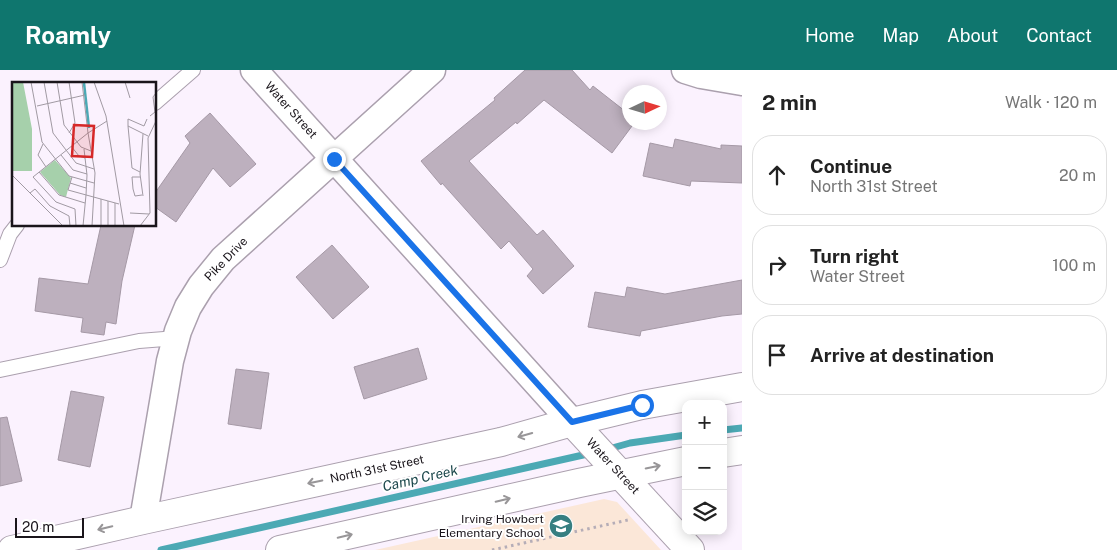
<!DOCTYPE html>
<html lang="en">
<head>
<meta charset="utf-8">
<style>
	:root { --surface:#fff; --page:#f2f2f2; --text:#222; --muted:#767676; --line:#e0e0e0; --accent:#0f766e }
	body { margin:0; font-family:"Public Sans",sans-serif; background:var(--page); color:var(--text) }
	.controls { position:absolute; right:15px; bottom:15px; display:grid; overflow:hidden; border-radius:10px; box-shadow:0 2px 12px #0003 }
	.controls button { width:45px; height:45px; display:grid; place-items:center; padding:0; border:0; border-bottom:1px solid var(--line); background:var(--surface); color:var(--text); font:25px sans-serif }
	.compass { position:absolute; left:622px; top:15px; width:45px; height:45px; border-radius:50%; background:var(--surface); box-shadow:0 2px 12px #0003; rotate:86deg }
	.scale { position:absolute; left:15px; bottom:12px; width:69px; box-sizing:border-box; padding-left:5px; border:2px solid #1a151b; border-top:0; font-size:14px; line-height:18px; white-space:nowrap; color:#1a151b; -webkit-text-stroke:4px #fff; paint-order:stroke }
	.stop { position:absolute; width:15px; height:15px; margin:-11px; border:4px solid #1a73e8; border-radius:50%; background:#fff }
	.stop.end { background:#1a73e8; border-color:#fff; box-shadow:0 1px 5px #0008 }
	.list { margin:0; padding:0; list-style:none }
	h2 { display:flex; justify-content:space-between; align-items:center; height:65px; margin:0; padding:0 20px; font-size:21px }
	h2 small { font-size:16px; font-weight:400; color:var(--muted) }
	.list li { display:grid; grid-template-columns:32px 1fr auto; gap:15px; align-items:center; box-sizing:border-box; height:80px; margin:0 10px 10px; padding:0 10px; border:1px solid var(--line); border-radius:20px }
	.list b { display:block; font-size:19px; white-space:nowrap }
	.list p { margin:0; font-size:16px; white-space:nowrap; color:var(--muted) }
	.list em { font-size:16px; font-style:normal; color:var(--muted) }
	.icon { flex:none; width:28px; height:28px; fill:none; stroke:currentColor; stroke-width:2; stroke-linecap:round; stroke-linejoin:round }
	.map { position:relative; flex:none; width:742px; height:480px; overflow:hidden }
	header { display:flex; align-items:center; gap:30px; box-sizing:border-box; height:70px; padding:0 25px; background:var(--accent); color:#fff }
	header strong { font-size:24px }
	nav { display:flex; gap:28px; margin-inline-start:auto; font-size:18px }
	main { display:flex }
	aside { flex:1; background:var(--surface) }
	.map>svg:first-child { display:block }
	.education { fill:#fbe7d8 }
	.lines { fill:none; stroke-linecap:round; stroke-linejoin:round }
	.stream { stroke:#4ca9b4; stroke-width:7 }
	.building { fill:#bdb0be; stroke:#a599a6 }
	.lane-casing { stroke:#aba0ae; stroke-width:16 }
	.street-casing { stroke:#aba0ae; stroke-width:29 }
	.secondary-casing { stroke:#aba0ae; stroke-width:30 }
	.path { stroke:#b5adb7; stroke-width:3; stroke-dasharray:2.5 4; stroke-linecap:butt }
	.lane { stroke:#fff; stroke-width:14 }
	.street { stroke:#fff; stroke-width:26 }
	.secondary { stroke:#fff; stroke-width:28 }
	.oneway { stroke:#989698 }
	.route { stroke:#1a73e8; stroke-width:6 }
	.labels { text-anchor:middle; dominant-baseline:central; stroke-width:4; stroke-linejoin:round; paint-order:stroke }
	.street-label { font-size:12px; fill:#1a151b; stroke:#fff }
	.poi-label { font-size:12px; fill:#1a151b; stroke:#fff; text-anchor:end }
	.water-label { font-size:14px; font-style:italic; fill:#1c474c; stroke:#fff }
	.inset-river { fill:none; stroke:#4ca9b4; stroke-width:2.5 }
	.inset-road { fill:none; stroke:#a19aa3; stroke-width:1 }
	.view { fill:#d62828; fill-opacity:0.15; stroke:#d62828; stroke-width:2.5 }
	.inset-edge { fill:none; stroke:#1a151b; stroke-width:2.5 }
</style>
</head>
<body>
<header>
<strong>Roamly</strong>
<nav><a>Home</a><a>Map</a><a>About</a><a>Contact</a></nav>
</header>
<main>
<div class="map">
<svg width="742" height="480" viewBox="0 0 742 480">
	<rect width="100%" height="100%" fill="#fbf2fe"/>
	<polygon class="education" points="604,429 617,432 661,480 375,480"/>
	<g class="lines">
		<g class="stream">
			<polyline points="723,360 742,358"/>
			<polyline points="605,380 630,373 686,365"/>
			<polyline points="161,480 592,383"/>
		</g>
	</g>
	<g class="building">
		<polygon points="525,0 572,0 590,20 593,16 630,45 630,52 635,52 612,83 544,30 517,54 516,52 469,91 537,165 543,160 574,196 543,224 527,206 533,199 509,171 501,179 442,113 441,115 421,91 495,30 494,28"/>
		<polygon points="210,43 256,94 230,117 213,98 176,152 155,137 155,123 190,73 185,66"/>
		<polygon points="675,69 721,79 721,75 742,76 742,113 691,111 690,116 643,106 650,73 673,78"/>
		<polygon points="101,155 135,155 122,211 116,254 106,252 104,265 81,262 83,248 35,241 39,208 88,214"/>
		<polygon points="332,175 369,217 333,249 296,207"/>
		<polygon points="742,210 742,244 722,246 641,261 640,266 588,257 595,222 625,227 627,217 665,224"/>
		<polygon points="418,278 427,309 364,329 354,297"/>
		<polygon points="236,299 269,303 261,359 228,354"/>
		<polygon points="71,321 104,327 90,397 58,390"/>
		<polygon points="7,347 22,411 0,416 0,348"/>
	</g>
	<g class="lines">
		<g class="lane-casing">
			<g id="lane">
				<polyline points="155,33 193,0"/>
				<polyline points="0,190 10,164 17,155"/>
				<polyline points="0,300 139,271 177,268"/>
			</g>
		</g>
		<g class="street-casing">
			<g id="street">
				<polyline points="254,0 572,352"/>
				<polyline points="685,0 701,5 742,12"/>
				<polyline points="143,450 170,291 178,261 188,237 201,216 223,189 432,0"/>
			</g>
		</g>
		<g class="secondary-casing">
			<g id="secondary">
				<polyline points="572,352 690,480"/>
				<polyline points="723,383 742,380"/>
				<polyline points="12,480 143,450 501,372 572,352 642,335 742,317"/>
				<polyline points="280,480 579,413 686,391"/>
			</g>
		</g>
		<polyline class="path" points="492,480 628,450"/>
		<use href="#lane" class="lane"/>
		<use href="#street" class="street"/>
		<use href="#secondary" class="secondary"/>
	</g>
	<defs><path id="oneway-shaft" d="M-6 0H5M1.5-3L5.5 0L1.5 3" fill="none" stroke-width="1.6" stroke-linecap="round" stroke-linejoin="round" transform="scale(1.25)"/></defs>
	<g class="oneway">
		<use href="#oneway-shaft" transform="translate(525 365) rotate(164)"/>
		<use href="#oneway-shaft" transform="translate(653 397) rotate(-11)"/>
		<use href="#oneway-shaft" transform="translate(315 412) rotate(168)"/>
		<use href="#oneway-shaft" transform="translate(503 430) rotate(-13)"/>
		<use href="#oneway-shaft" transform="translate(105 458) rotate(167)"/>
		<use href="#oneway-shaft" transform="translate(345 466) rotate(-13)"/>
	</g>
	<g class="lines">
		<polyline class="route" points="334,89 572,352 642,335"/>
	</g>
	<defs>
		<g id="school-disc" transform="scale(1.25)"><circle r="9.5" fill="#367f81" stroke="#fff"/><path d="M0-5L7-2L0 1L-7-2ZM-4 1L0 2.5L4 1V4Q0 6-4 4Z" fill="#fff"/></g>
	</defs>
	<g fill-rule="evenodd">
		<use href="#school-disc" x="561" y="456"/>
	</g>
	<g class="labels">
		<g class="street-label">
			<text transform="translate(291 40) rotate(48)">Water Street</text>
			<text transform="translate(226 189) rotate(-46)">Pike Drive</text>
			<text transform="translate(613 396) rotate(47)">Water Street</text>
			<text transform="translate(377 399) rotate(-12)">North 31st Street</text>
		</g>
		<g class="poi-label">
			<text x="544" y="449">Irving Howbert<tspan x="544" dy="14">Elementary School</tspan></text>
		</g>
		<g class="water-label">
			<text transform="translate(420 408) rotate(-13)">Camp Creek</text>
		</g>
	</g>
	<g transform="translate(12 12)">
		<rect width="144" height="144" fill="#fbf2fe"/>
		<path d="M0,0H11L20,47V89H0ZM43,78L59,96L54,115L48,113L28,90Z" fill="#a6d0ab"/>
		<path class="inset-river" d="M72,1L77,46"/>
		<path class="inset-road" d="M19,0L30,60L57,94L82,101M32,0L41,51L64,81L82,87M45,0L52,43L69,65L79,69M82,0L94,34L112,144M113,0L118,16M25,24L73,13M138,34L143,30L141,15L144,11M116,44V37L132,44L135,37M57,51L63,41L57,0M131,52L128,92L131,114M31,62L26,73L34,85M59,64L67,74L73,76M72,67L75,93L74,113M49,73L61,88L75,92M27,90L47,113L73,121M128,90L120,86L116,44L136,54M0,93L51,144M60,95L56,108L107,122M128,95H120L121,107L123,114L130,113M58,101L74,106M18,111L23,107L38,124L57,134L58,144M118,131L137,132M64,144L63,127L44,120L21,95L76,51L70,0M71,144L74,113M80,144L83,91L76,51L95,39M89,144V117M96,144V119M103,144V121M128,144L138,131L136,56L144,39"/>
		<path class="view" d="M62,43L82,44L80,75L60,74Z"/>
		<rect width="144" height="144" class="inset-edge"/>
	</g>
</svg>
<div class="controls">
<button>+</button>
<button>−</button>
<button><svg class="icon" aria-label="layers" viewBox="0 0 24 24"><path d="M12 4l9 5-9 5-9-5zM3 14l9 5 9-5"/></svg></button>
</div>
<svg class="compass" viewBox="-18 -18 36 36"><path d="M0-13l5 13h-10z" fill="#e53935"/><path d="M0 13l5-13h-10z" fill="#767676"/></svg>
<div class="scale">20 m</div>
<div class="stop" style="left:642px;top:335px"></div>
<div class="stop end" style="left:334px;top:89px"></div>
</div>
<aside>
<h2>2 min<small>Walk · 120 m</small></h2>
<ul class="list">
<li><svg class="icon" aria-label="ahead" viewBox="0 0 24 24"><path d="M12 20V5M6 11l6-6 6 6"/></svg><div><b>Continue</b><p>North 31st Street</p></div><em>20 m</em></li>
<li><svg class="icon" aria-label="right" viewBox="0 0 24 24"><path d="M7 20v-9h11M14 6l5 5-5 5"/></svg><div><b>Turn right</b><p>Water Street</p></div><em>100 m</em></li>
<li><svg class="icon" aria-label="arrive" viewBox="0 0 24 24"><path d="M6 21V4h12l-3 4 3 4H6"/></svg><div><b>Arrive at destination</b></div></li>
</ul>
</aside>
</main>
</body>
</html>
